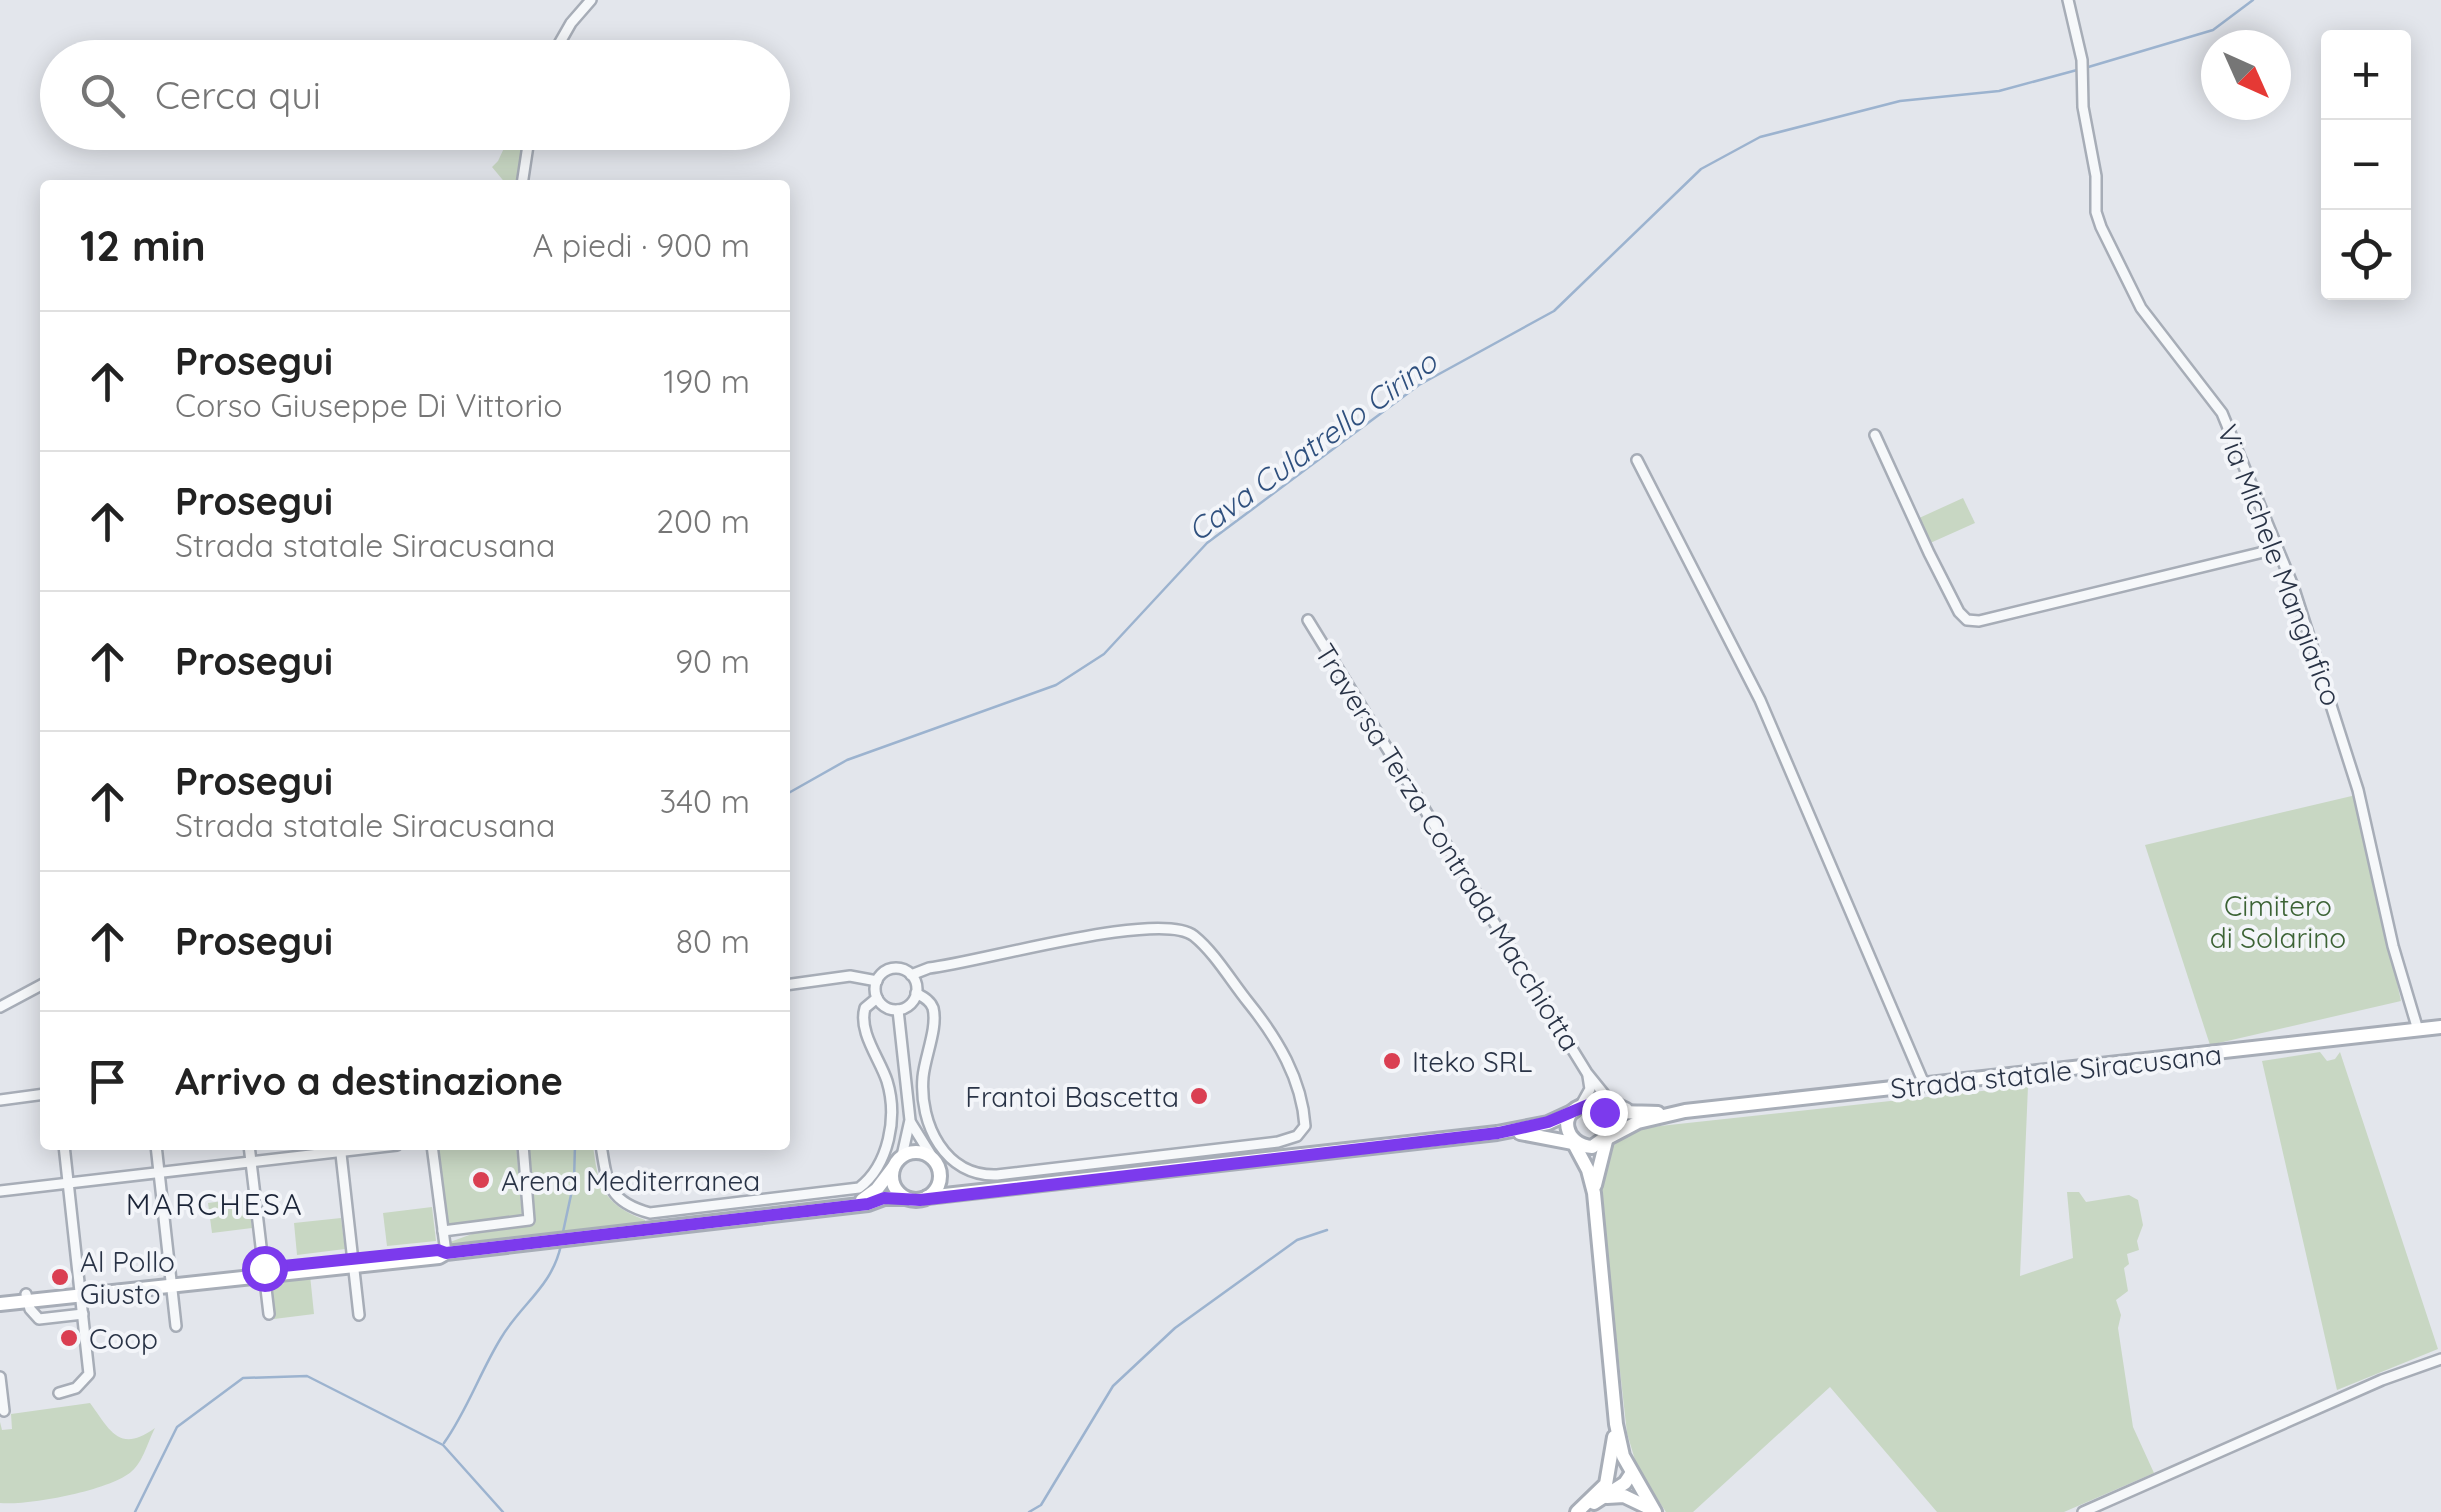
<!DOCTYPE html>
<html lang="it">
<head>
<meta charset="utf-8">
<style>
	:root { --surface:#fff; --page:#f6f6f6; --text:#222; --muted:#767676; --line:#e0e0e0 }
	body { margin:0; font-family:Quicksand,sans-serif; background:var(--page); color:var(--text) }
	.controls { position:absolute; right:30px; top:30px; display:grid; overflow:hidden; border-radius:10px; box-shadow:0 5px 25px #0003 }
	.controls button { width:90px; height:90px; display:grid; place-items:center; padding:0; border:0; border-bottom:2px solid var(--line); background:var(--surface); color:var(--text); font:50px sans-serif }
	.compass { position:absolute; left:2201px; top:30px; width:90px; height:90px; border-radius:50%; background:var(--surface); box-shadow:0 5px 25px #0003; rotate:135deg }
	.stop { position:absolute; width:30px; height:30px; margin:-22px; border:8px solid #7c3aed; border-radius:50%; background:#fff }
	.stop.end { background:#7c3aed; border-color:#fff; box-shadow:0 2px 10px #0008 }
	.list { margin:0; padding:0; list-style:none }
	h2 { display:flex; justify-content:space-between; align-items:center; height:130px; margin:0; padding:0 40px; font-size:42px }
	h2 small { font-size:32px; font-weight:400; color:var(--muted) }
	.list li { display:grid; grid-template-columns:65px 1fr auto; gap:30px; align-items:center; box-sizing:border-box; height:140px; padding:0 40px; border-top:2px solid var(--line) }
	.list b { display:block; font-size:38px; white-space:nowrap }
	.list p { margin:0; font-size:32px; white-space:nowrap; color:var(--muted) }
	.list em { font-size:32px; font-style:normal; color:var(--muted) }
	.icon { flex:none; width:55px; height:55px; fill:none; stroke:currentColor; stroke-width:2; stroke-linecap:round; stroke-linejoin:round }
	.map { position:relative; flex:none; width:2441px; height:1512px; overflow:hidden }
	.search { position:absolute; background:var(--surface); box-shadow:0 5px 25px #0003; left:40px; top:40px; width:750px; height:110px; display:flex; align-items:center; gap:25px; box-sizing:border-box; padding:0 35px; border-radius:55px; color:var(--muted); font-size:38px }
	.panel { position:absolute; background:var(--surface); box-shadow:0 5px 25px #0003; left:40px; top:180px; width:750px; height:970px; border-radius:10px }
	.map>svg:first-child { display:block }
	.green { fill:#c8d7c3 }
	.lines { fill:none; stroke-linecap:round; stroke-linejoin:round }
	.stream { stroke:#9cb3cf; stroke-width:2.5 }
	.street-casing { stroke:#a7adb7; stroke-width:14 }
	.secondary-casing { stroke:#a7adb7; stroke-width:18 }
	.street { stroke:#f6f8fa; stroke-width:9 }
	.secondary { stroke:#fff; stroke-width:12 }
	.route { stroke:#7c3aed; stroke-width:12 }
	.poi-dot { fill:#da3f52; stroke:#f3f5f9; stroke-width:4 }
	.labels { text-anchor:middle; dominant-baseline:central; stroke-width:8; stroke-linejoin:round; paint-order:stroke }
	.street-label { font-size:28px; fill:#293346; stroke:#f3f5f9 }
	.park-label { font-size:28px; fill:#3c6335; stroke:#f3f5f9 }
	.poi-label { font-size:28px; fill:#293346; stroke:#f3f5f9; text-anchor:start }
	.water-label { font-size:30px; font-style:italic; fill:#2f507e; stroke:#f3f5f9 }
	.neighbourhood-label { font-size:30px; letter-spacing:2.5px; fill:#1b2437; stroke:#f3f5f9 }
</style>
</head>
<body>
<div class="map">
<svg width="2441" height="1512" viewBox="0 0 2441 1512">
	<rect width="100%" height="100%" fill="#e3e6ec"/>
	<g class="green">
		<polygon points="511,133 524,133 516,185 507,185 492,167 498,161"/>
		<polygon points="1963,498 1975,523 1928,544 1917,519"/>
		<polygon points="2356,795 2401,1001 2210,1045 2145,845"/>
		<polygon points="2320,1052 2327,1061 2335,1059 2340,1052 2438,1349 2337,1390 2262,1061"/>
		<path d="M2028,1086L2020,1276L2073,1258L2067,1192H2079L2086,1202L2129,1195L2138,1200L2143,1225L2137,1241L2139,1250L2127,1254L2129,1264L2124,1268L2128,1291L2116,1300L2121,1315L2118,1328L2133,1427L2154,1473L2064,1512H1937L1830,1387L1693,1512H1666L1638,1470L1627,1433L1600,1193C1604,1149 1614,1132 1660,1126Z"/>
		<polygon points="456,1145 516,1145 522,1216 447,1225 438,1147"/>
		<path d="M526,1145H593C598,1187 603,1204 645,1220V1225L450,1248V1242L483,1230L533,1222Z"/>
		<polygon points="248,1198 252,1228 212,1233 208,1203"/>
		<polygon points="432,1207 436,1241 387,1246 383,1213"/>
		<polygon points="341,1218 345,1249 297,1255 294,1223"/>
		<polygon points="310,1275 314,1314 274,1319 270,1279 280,1284 287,1278"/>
		<path d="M90,1403C110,1430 119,1454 155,1428C148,1441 143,1462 132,1471C112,1490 28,1506 0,1503V1422L2,1430L12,1429L11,1414Z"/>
	</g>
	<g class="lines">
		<g class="stream">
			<polyline points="2085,68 2213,30 2253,0"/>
			<polyline points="785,795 847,760 1056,685 1104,654 1207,543 1419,385 1554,311 1701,169 1760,137 1900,101 1999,91 2077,70"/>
			<polyline points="563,1232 574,1181 575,1145"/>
			<path d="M444,1443C467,1411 480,1372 501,1338C521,1304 552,1287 561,1245"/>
			<polyline points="135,1512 177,1427 243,1378 307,1376 443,1445 503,1512"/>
			<polyline points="1029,1512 1041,1505 1113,1386 1175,1328 1297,1240 1327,1230"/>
		</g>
		<g class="street-casing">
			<g id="street">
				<polyline points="2068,0 2082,60 2083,107 2096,176 2096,212 2101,227 2141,308 2222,413 2293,586 2358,790 2393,946 2418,1030"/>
				<polyline points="551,58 571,23 591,0"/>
				<polyline points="522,185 530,132"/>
				<polyline points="1875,435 1929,553 1959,612 1967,620 1979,621 2276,549"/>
				<polyline points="1637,460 1760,700 1925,1086"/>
				<polyline points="1308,620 1587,1073 1608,1099 1627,1108"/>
				<circle cx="896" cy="989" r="21"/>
				<path d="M911,975L929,968C978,963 1160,909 1194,936C1215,953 1231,981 1248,1002C1277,1038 1302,1079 1305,1126L1297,1136L1278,1142L997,1175C945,1177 919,1124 923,1077C925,1056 938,1028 933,1008C930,1000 923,997 916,993"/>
				<polyline points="785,985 850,976 877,981"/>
				<polyline points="0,1007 45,983"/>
				<polyline points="898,1010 910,1120 902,1156"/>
				<polyline points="0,1100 45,1094"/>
				<polyline points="1580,1107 1590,1089 1588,1076"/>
				<polyline points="911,1123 934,1160"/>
				<polyline points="156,1145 176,1326"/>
				<polyline points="249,1145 269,1314"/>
				<polyline points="340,1145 359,1315"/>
				<polyline points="432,1145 446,1253"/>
				<path d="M601,1145C607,1183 608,1202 650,1213L859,1188C889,1165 898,1117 887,1081C880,1059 858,1032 865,1008L877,998"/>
				<polyline points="0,1191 397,1145"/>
				<polyline points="443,1231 529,1220 523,1145"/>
				<polyline points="26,1294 30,1309 39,1319 83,1314"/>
				<polyline points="0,1377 4,1411"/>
				<polyline points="59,1393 76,1388 89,1374 64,1145"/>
				<polyline points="2083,1512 2382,1380 2441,1359"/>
			</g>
		</g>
		<g class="secondary-casing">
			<g id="secondary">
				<path d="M1599,1108L1609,1122L1606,1137L1592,1147C1564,1145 1557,1111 1585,1105C1597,1103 1612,1111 1625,1112C1636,1113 1647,1112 1658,1113"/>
				<polyline points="1520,1133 1578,1144"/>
				<polyline points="1572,1140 1588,1170 1594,1193 1616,1424 1623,1456 1655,1512"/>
				<polyline points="1604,1140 1638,1122 1685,1111 2441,1027"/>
				<circle cx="916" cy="1176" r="24"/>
				<polyline points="1595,1185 1607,1137"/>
				<polyline points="927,1197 1497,1133 1548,1123 1574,1111"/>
				<polyline points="862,1200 877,1189 893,1168"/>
				<polyline points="0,1304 439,1257 446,1253 868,1204 884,1198 905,1198"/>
				<polyline points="1607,1497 1624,1496 1649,1508"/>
				<polyline points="1594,1503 1625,1483 1631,1474"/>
				<polyline points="1577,1512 1606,1484 1614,1437"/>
			</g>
		</g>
		<use href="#street" class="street"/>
		<use href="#secondary" class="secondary"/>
	</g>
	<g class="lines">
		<polyline class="route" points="264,1268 438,1250 446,1253 868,1204 884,1198 920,1200 1498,1133 1548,1122 1588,1105 1604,1112"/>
	</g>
	<g class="poi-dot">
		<circle cx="1392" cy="1061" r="10"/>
		<circle cx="1199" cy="1096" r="10"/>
		<circle cx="481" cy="1180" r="10"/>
		<circle cx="60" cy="1277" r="10"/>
		<circle cx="69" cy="1338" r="10"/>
	</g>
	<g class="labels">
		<g class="street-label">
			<text transform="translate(2280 565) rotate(69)">Via Michele Mangiafico</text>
			<text transform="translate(1448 847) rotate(58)">Traversa Terza Contrada Macchiotta</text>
			<text transform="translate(2056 1071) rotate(-6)">Strada statale Siracusana</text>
		</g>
		<g class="park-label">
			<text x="2278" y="905">Cimitero<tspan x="2278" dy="32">di Solarino</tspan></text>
		</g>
		<g class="poi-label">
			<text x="1412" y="1061">Iteko SRL</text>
			<text x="1179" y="1096" text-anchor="end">Frantoi Bascetta</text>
			<text x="501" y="1180">Arena Mediterranea</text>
			<text x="80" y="1261">Al Pollo<tspan x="80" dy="32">Giusto</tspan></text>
			<text x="89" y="1338">Coop</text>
		</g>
		<g class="water-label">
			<text transform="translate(1312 446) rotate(-36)">Cava Culatrello Cirino</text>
		</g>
		<g class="neighbourhood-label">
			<text x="215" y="1204">MARCHESA</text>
		</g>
	</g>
</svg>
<div class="controls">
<button>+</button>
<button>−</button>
<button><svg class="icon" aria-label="locate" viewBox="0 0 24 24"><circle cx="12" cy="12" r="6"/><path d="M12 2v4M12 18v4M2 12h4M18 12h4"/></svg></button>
</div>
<svg class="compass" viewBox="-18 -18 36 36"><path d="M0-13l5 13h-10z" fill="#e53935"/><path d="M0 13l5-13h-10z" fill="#767676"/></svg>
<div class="stop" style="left:264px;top:1268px"></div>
<div class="stop end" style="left:1604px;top:1112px"></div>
<div class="search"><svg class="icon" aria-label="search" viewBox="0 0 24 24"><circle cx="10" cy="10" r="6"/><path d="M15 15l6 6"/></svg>Cerca qui</div>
<section class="panel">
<h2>12 min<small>A piedi · 900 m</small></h2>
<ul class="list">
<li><svg class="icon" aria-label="ahead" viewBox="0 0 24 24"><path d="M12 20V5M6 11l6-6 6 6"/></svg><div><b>Prosegui</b><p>Corso Giuseppe Di Vittorio</p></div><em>190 m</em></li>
<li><svg class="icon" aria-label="ahead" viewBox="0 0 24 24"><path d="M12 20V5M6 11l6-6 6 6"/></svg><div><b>Prosegui</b><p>Strada statale Siracusana</p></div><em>200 m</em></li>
<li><svg class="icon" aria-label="ahead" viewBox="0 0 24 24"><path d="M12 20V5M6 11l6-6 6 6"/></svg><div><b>Prosegui</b></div><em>90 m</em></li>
<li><svg class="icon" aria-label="ahead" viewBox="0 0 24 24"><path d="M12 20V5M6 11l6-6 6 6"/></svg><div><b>Prosegui</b><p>Strada statale Siracusana</p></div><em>340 m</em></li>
<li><svg class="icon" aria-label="ahead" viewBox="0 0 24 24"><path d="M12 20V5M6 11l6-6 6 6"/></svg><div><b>Prosegui</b></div><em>80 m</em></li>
<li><svg class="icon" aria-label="arrive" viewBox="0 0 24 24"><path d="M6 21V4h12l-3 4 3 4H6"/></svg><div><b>Arrivo a destinazione</b></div></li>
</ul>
</section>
</div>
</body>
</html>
